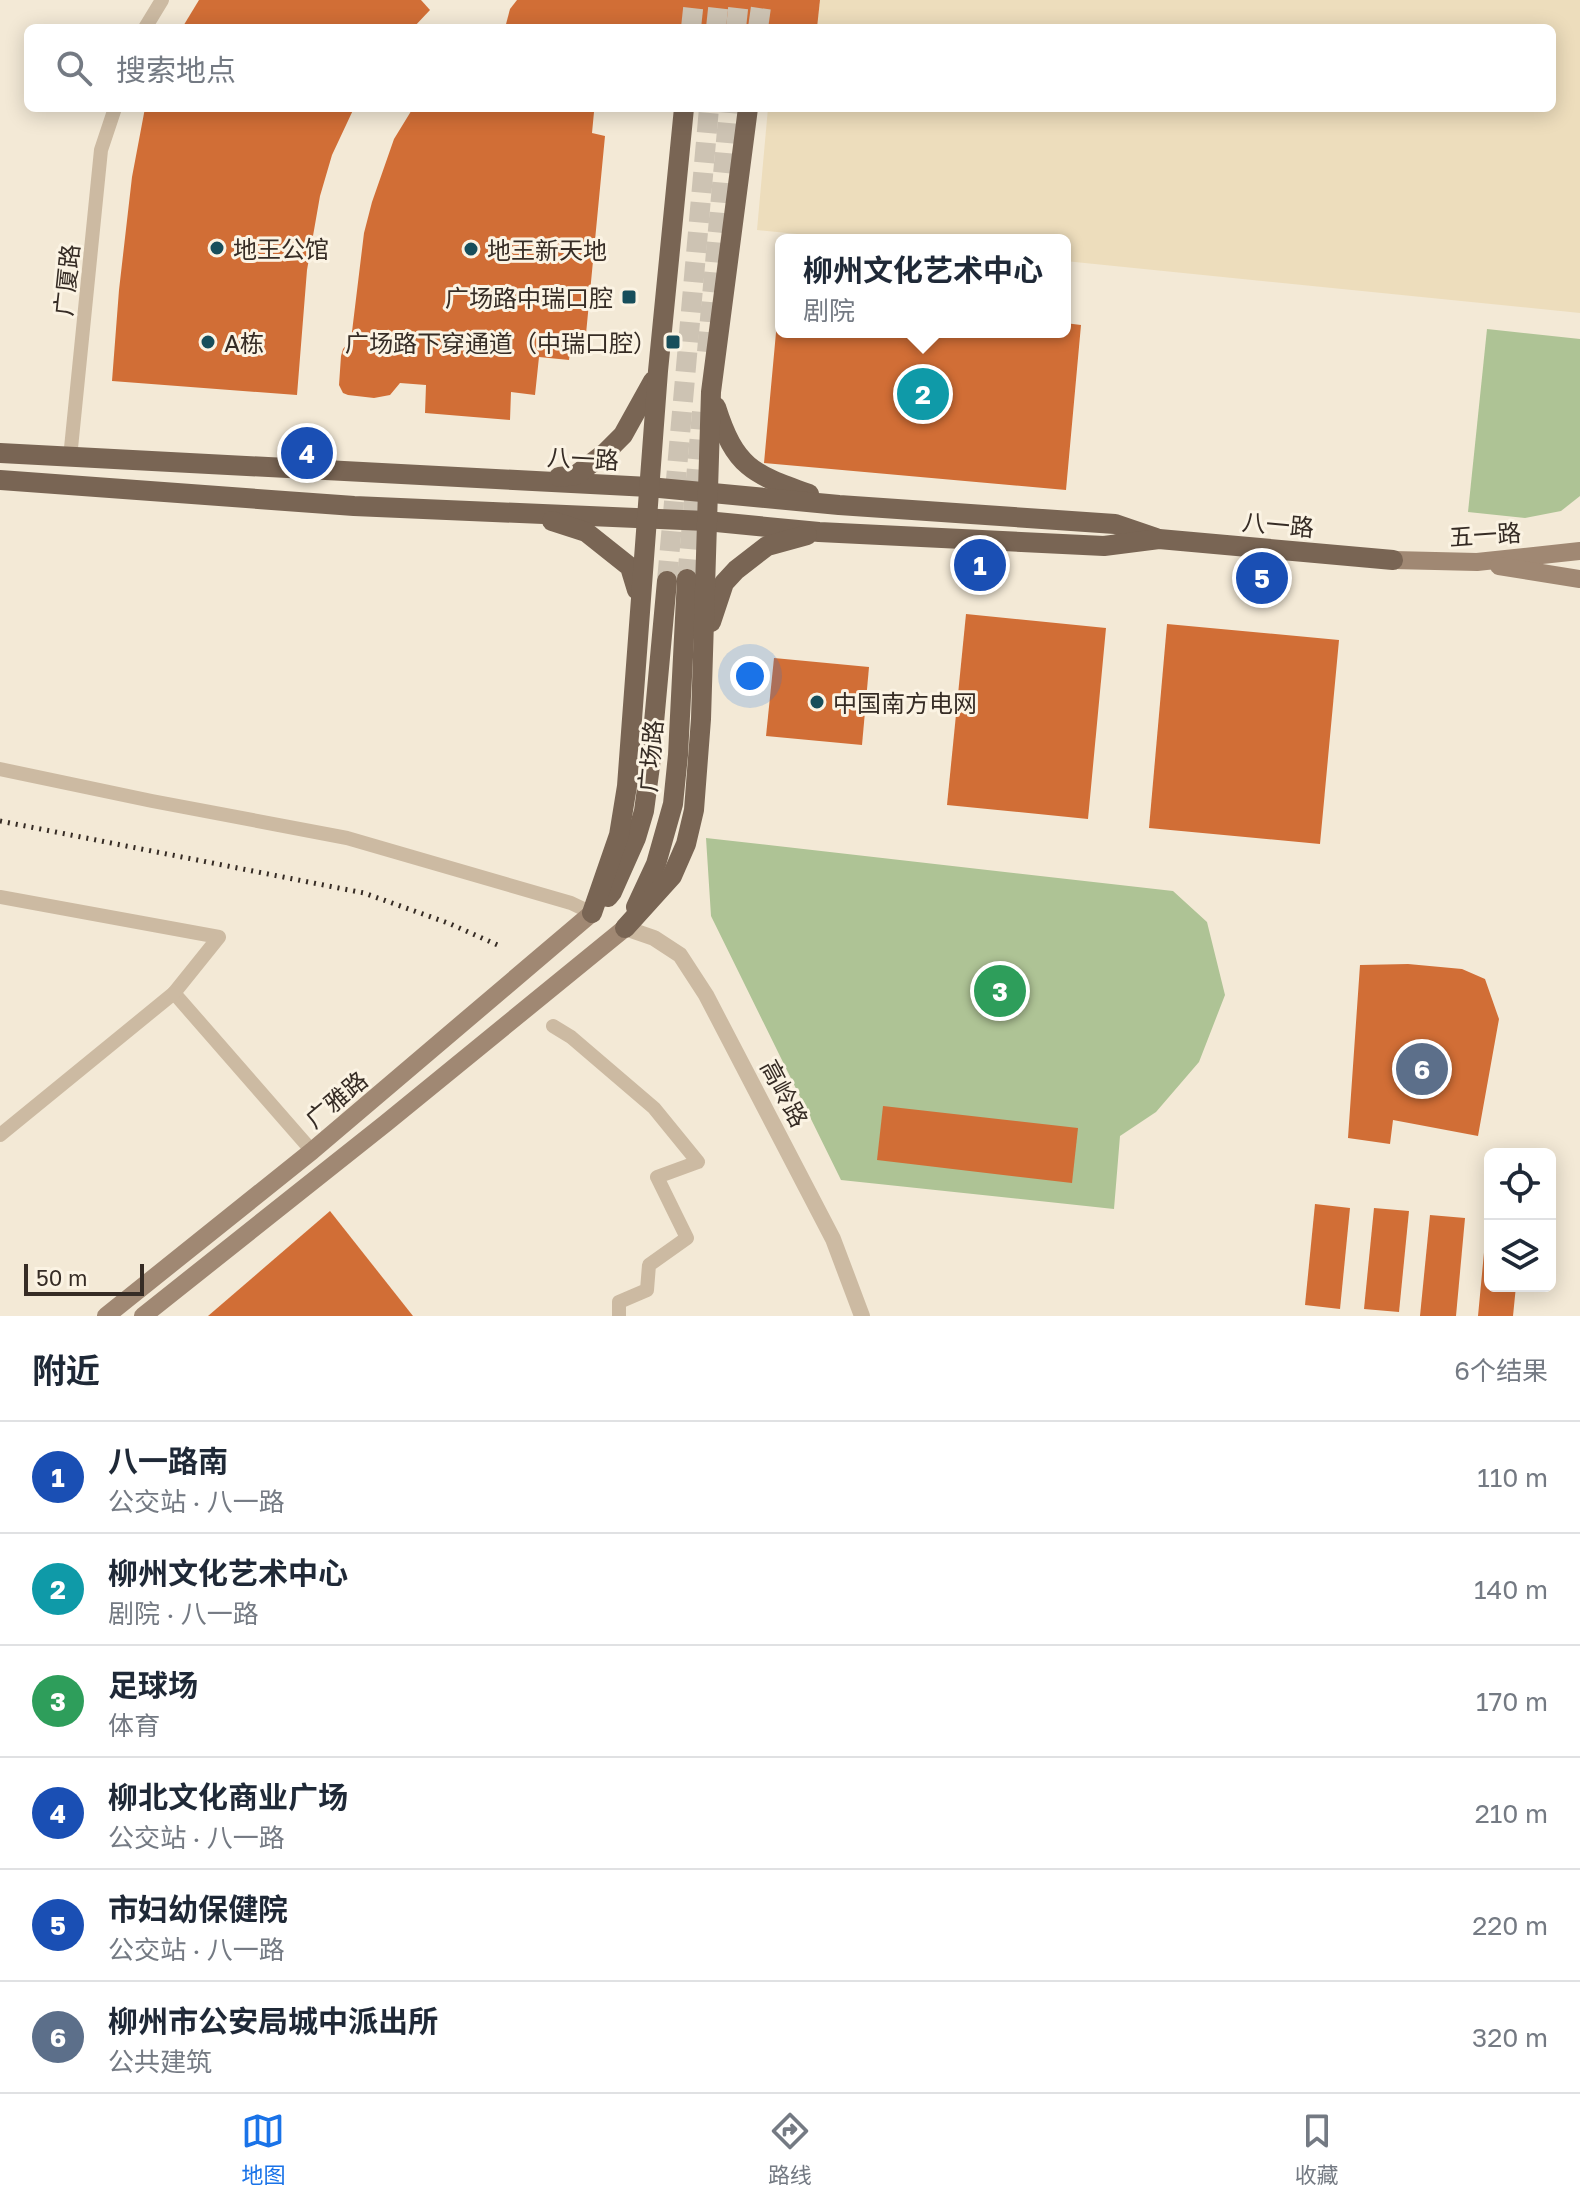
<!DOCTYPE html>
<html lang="zh">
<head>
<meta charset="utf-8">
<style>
	:root { --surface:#fff; --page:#f2f2f3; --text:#1f2937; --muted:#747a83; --line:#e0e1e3; --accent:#1a73e8 }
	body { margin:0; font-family:"Golos Text","Noto Sans SC",sans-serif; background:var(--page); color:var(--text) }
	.controls { position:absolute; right:24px; bottom:24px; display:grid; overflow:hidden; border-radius:12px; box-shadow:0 4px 20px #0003 }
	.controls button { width:72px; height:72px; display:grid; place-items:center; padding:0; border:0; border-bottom:2px solid var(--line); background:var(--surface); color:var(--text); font:40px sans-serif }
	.scale { position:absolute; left:24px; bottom:20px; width:120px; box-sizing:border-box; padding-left:8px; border:4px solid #362c25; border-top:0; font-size:22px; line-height:28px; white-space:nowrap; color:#362c25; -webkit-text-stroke:6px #fbf3e3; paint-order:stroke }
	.you { position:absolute; left:750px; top:676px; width:28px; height:28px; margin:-20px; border:6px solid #fff; border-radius:50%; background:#1a73e8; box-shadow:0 0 0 12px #1a73e833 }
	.badge { display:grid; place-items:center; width:52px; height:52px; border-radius:50%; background:var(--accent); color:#fff; font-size:26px; font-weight:700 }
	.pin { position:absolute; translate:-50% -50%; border:4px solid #fff; box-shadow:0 2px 8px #0006 }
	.popup { position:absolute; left:775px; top:234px; width:296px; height:104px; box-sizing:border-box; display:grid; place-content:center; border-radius:12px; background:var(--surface); filter:drop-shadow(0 2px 6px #0005); font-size:26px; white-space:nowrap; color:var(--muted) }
	.popup b { font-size:30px; color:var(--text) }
	.popup::after { content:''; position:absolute; left:50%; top:100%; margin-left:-16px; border:16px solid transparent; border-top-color:var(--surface) }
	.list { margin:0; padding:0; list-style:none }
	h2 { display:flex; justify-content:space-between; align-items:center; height:104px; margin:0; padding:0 32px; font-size:34px }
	h2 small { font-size:26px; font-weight:400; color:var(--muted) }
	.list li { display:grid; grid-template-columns:52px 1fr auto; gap:24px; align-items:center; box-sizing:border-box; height:112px; padding:0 32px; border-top:2px solid var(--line) }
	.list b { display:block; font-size:30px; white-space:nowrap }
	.list p { margin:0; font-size:26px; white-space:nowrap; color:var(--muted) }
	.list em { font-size:26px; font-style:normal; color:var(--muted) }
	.icon { flex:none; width:44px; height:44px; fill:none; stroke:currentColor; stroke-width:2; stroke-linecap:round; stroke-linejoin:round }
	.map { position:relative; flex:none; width:1580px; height:1316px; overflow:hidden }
	.search { position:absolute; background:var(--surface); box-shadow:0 4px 20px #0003; left:24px; right:24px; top:24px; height:88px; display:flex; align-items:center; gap:20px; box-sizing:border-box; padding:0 28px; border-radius:12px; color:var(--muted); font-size:30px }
	.sheet { height:776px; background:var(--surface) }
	nav { display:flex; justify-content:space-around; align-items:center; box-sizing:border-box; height:112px; border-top:2px solid var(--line); background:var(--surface); font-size:22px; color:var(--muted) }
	nav a { display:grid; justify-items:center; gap:4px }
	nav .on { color:var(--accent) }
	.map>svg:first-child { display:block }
	.green { fill:#aec395 }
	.plaza { fill:#edddbc }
	.building { fill:#d16e36 }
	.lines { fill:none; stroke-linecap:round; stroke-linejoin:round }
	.primary-tunnel { stroke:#cdc3b3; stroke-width:20; stroke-dasharray:20 10; stroke-linecap:butt }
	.minor { stroke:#ccbaa2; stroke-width:14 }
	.tertiary { stroke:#ccbaa2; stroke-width:16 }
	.secondary { stroke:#a08873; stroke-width:18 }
	.primary { stroke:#796554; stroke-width:20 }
	.rail { stroke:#362c25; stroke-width:5; stroke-dasharray:2 6; stroke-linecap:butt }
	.poi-dot { fill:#174e5b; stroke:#fbf3e3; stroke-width:3 }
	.labels { text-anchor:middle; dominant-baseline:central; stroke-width:6; stroke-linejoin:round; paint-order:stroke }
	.poi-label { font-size:24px; fill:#362c25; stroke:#fbf3e3; text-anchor:start }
	.street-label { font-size:24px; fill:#362c25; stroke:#fbf3e3 }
</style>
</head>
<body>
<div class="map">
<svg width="1580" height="1316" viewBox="0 0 1580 1316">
	<rect width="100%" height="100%" fill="#f3e9d6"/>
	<g class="green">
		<polygon points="1487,329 1580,339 1580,496 1561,511 1525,518 1468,512"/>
		<polygon points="706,838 1173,891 1207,922 1225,995 1199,1062 1156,1112 1120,1136 1114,1209 841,1180 711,916"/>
	</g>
	<polygon class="plaza" points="820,0 1580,0 1580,313 1065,261 1065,240 857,240 757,230 768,108 1552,108 1552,28 817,28"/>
	<g class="building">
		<polygon points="199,0 421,0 430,10 413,28 182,28"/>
		<polygon points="517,0 820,0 817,28 505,28 510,9"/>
		<polygon points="145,108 354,108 332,155 320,196 307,270 297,395 112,381 119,290 132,177"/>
		<polygon points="413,108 604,108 594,112 592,133 605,136 586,334 572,332 569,360 539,357 535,395 511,392 510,420 425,413 426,385 400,383 390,395 374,398 348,395 343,393 339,385 341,356 343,349 351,340 364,233 372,202 394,139"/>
		<polygon points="779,300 781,300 781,332 1065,332 1065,323 1081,325 1066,490 764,463"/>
		<polygon points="966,614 1106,628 1088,819 947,805"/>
		<polygon points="1167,624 1339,640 1320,844 1149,828"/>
		<polygon points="774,658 869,667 862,745 766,736"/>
		<polygon points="1408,964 1462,969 1485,979 1499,1019 1478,1136 1393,1120 1390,1144 1348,1138 1360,965"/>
		<polygon points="883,1106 1078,1128 1072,1183 877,1160"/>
		<polygon points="1315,1204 1350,1208 1340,1309 1305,1305"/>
		<polygon points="1374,1208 1409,1211 1399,1312 1364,1309"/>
		<polygon points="330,1211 413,1316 208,1316"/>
		<polygon points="1430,1215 1465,1218 1456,1316 1420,1316"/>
		<polygon points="1487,1221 1490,1222 1490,1286 1516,1286 1513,1316 1478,1316"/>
	</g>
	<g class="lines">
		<g class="primary-tunnel">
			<polyline points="691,28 694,0"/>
			<polyline points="716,28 719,0"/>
			<polyline points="736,28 739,0"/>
			<polyline points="758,28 762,0"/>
			<polyline points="707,352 729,108"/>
			<polyline points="687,579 702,412"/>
			<polyline points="667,581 709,108"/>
		</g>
		<g class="minor">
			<polyline points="145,28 162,0"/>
			<polyline points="70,458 101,150 115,108"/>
			<polyline points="0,769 152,801 347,838 571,903 592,913"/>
			<polyline points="0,897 219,937 174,993 312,1151"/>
			<polyline points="553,1026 571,1037 654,1108 698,1162 657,1177 687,1238 649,1265 647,1290 619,1302 619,1316"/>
			<polyline points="0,1135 174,993"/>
		</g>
		<polyline class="tertiary" points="625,928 654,938 680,955 706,995 833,1239 862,1316"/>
		<g class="secondary">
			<polyline points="1393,560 1477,562 1580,551"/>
			<polyline points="1499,566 1580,579"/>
			<polyline points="106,1316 312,1151 592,913"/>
			<polyline points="143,1316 386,1123 625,928"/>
		</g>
		<g class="primary">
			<path d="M716,407C735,467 752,474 809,494"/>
			<polyline points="0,453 649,487 839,505 1115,524 1156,538"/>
			<polyline points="559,477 576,475 605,453 623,435 653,381"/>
			<polyline points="0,480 354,506 706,521 819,532 1104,546 1159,539 1393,560"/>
			<polyline points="552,521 586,532 630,567 637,590"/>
			<polyline points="711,622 724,583 736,570 767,546 807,535"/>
			<polyline points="608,897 612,892 636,838 644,811 650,766 667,581"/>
			<polyline points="636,907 656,864 673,804 678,755 687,579"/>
			<polyline points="592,913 619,835 627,786 658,371 684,108"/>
			<polyline points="625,928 672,876 686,844 694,810 701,719 711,392 748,108"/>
		</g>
		<polyline class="rail" points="0,821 364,893 448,923 500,946"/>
	</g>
	<g class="poi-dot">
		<circle cx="217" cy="248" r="8"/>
		<circle cx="471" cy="249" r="8"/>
		<rect x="621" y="289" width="16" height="16" rx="4"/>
		<circle cx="208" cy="342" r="8"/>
		<rect x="665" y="334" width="16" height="16" rx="4"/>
		<circle cx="817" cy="702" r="8"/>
	</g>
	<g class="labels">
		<g class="poi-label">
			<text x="233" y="248">地王公馆</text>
			<text x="487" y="249">地王新天地</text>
			<text x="613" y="297" text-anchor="end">广场路中瑞口腔</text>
			<text x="224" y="342">A栋</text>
			<text x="657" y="342" text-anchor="end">广场路下穿通道（中瑞口腔）</text>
			<text x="833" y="702">中国南方电网</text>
		</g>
		<g class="street-label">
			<text transform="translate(66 280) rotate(-84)">广厦路</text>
			<text transform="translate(583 458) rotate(3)">八一路</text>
			<text transform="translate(1278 524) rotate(5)">八一路</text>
			<text transform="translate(1485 534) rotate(-4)">五一路</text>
			<text transform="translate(650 756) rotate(-85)">广场路</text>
			<text transform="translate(785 1093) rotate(62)">高岭路</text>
			<text transform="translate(336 1099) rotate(-40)">广雅路</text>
		</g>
	</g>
</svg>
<div class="controls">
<button><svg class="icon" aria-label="locate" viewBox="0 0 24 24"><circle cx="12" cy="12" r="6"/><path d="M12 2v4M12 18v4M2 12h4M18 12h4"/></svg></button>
<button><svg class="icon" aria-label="layers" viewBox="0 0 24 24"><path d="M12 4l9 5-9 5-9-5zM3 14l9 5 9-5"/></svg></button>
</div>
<div class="scale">50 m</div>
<div class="you"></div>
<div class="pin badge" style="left:980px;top:565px;background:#1a4fb4">1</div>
<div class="pin badge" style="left:923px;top:394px;background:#0f9aa8">2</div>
<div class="popup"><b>柳州文化艺术中心</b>剧院</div>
<div class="pin badge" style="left:1000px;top:991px;background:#2e9e5b">3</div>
<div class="pin badge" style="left:307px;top:453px;background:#1a4fb4">4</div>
<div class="pin badge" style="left:1262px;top:578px;background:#1a4fb4">5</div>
<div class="pin badge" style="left:1422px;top:1069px;background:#5c6f8a">6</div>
<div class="search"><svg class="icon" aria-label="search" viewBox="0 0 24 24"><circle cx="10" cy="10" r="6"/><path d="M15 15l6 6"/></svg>搜索地点</div>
</div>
<section class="sheet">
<h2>附近<small>6个结果</small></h2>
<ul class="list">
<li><span class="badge" style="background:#1a4fb4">1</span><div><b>八一路南</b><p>公交站 · 八一路</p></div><em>110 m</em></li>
<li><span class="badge" style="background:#0f9aa8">2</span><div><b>柳州文化艺术中心</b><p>剧院 · 八一路</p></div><em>140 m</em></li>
<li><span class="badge" style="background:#2e9e5b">3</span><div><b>足球场</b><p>体育</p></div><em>170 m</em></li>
<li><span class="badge" style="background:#1a4fb4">4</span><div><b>柳北文化商业广场</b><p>公交站 · 八一路</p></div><em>210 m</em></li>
<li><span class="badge" style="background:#1a4fb4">5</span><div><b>市妇幼保健院</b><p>公交站 · 八一路</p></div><em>220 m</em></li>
<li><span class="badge" style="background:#5c6f8a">6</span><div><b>柳州市公安局城中派出所</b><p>公共建筑</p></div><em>320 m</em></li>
</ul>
</section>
<nav>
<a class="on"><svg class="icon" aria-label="map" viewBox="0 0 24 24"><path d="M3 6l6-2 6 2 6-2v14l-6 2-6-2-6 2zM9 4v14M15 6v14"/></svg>地图</a>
<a><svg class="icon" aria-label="directions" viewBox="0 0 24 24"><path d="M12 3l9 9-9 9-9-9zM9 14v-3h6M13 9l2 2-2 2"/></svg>路线</a>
<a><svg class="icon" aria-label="saved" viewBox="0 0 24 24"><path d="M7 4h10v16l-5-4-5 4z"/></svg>收藏</a>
</nav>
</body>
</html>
